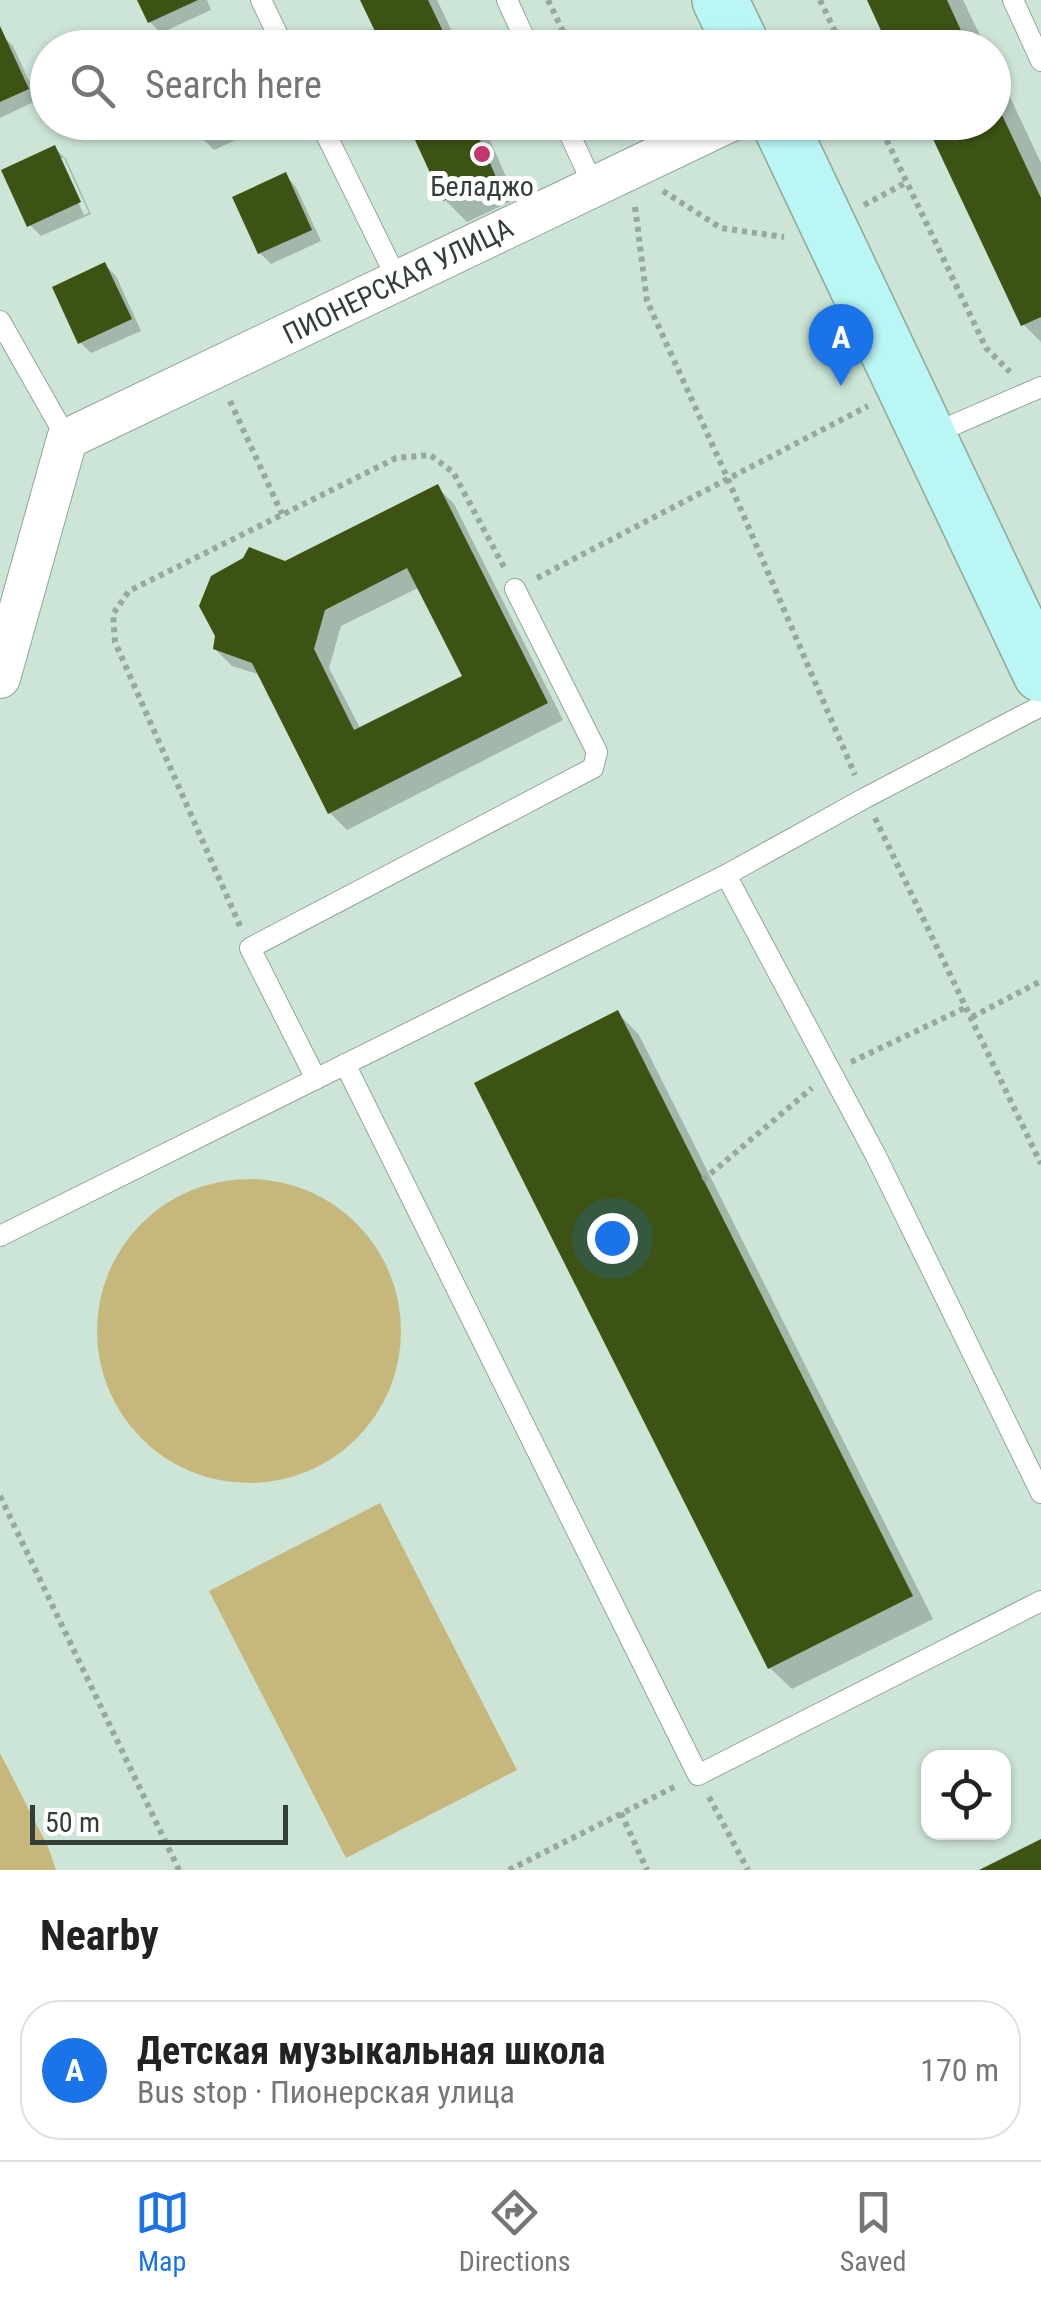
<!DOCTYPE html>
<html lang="en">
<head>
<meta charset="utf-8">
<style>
	:root { --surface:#fff; --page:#f2f2f2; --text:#222; --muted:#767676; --line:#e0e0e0; --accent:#1a73e8 }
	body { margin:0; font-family:"Roboto Condensed",sans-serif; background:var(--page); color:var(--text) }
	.controls { position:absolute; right:30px; bottom:30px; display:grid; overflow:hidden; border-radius:20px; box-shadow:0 2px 8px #0004 }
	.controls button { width:90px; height:90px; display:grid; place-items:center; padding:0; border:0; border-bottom:2px solid var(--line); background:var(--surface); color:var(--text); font:50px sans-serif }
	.scale { position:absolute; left:30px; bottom:25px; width:258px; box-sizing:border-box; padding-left:10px; border:5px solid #343e38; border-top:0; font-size:28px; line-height:35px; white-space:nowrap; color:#343e38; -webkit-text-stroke:8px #fff; paint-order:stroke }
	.you { position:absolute; left:612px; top:1238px; width:35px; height:35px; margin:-25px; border:8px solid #fff; border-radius:50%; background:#1a73e8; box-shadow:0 0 0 15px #1a73e833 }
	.badge { display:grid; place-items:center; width:65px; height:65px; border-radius:50%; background:var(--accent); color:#fff; font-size:32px; font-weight:700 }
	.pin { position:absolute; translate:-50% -82px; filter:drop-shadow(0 2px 5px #0008) }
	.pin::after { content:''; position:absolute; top:52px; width:35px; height:30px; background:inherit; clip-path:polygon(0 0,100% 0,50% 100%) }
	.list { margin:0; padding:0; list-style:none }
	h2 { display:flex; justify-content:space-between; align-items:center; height:130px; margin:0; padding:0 40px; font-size:42px }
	h2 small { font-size:32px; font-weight:400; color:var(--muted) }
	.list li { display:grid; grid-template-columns:65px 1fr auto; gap:30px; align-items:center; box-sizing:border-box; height:140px; margin:0 20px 20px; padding:0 20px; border:2px solid var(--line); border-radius:40px }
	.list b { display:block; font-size:38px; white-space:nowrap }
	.list p { margin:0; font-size:32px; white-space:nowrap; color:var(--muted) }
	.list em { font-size:32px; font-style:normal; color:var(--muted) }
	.icon { flex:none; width:55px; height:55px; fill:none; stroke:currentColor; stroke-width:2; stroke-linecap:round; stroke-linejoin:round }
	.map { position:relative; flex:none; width:1041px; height:1870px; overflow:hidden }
	.search { position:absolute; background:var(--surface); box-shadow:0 2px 8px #0004; left:30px; right:30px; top:30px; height:110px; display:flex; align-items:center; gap:25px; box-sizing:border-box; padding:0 35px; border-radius:55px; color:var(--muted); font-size:38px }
	.sheet { height:290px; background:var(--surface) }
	nav { display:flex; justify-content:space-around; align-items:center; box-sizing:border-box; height:140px; border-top:2px solid var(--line); background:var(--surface); font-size:28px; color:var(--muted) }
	nav a { display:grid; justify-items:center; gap:5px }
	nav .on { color:var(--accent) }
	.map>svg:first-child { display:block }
	.green { fill:#c6b87d }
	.shadow { fill:#0003; fill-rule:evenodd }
	.building { fill:#3c5314; fill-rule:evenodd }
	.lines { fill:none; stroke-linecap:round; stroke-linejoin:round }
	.service-casing { stroke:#90a799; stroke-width:22 }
	.minor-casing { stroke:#90a799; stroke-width:42 }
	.secondary-casing { stroke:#90a799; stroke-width:58 }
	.path { stroke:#96a99e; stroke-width:6; stroke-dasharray:5 5; stroke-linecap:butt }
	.service { stroke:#fff; stroke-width:20 }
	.minor { stroke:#fff; stroke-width:40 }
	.secondary { stroke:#b9f6f4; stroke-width:55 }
	.poi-dot { fill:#c2376e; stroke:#fff; stroke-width:4 }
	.labels { text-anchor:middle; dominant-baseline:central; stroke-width:10; stroke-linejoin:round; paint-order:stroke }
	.poi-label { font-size:28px; fill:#343e38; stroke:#fff }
	.street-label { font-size:28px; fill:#343e38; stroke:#fff }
</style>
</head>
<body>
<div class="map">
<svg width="1041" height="1870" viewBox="0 0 1041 1870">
	<rect width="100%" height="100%" fill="#cce5d6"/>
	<g class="green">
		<circle cx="249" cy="1331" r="152"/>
		<polygon points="380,1503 517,1770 346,1858 209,1591"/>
		<polygon points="0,1753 48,1847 56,1870 0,1870"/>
	</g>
	<g class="shadow">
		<polygon points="140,0 207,0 211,10 161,33 150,22"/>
		<polygon points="362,0 437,0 460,48 385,48"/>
		<polygon points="869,0 963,0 986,48 892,48"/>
		<polygon points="2,35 13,46 38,100 0,118 0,36"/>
		<polygon points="994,63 1041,163 1041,342 1024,325 994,122"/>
		<polygon points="195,122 262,122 264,127 214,150 202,138"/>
		<polygon points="422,122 482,122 516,199 467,222 445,200"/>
		<path d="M55,148L66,159L91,214L41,236L30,225ZM58,158H64L89,213L84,215Z"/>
		<polygon points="285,175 296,187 321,241 271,264 260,253"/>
		<polygon points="105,265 116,276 141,331 91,353 80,342"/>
		<path d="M437,487L454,504L563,720L347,830L330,813L261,675L232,666L215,649L285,564ZM420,587L465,677L361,730L329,668L341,626Z"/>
		<polygon points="618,1013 639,1035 933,1619 792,1689 770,1668"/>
	</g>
	<g class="building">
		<polygon points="137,0 198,0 148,23"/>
		<polygon points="360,0 428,0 451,48 383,48"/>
		<polygon points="867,0 947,0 969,48 889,48"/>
		<polygon points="0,26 29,89 0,102"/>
		<polygon points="994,98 1041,198 1041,317 1021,326 925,122 994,122"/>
		<polygon points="192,122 239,122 200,140"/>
		<polygon points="420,122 472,122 496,177 443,201 409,127"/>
		<polygon points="55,145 81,202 27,227 1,170"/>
		<polygon points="286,172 312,230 258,254 232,197"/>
		<polygon points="105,262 132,319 78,344 52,287"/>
		<path d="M438,484L548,703L328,814L252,663L213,649L215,636L199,606L211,576L243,558L249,547L285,561ZM407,568L462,676L354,730L314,649L325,610Z"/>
		<polygon points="618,1010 913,1596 768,1669 474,1083"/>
		<polygon points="1041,1839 1041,1870 979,1870"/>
	</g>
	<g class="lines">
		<g class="service-casing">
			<g id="service">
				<polyline points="261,0 284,48"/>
				<polyline points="507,0 529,48"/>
				<polyline points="1013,0 1041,61"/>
				<polyline points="320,122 398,281"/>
				<polyline points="564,122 594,187"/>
				<polyline points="0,321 67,439"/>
				<polyline points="928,436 1041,387"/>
				<polyline points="726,875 876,1156 1041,1493"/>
				<polyline points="345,1064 698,1775 1041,1601"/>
				<polyline points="316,1079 250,948 593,768 597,752 515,589"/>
				<polyline points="0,1236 726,875 865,798 1041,706"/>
			</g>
		</g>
		<g class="minor-casing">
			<polyline id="minor" points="0,678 67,439 729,122"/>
		</g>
		<g class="secondary-casing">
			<g id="secondary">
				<polyline points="720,0 743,48"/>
				<polyline points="779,122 1041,674"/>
			</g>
		</g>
		<g class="path">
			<polyline points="548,0 571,48"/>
			<polyline points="820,0 843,48"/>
			<polyline points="607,122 614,138"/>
			<polyline points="878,122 986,348 1010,372"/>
			<polyline points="663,191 721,228 784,237"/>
			<polyline points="864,205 907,182"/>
			<polyline points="635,207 647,301 727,477 855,775"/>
			<polyline points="230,401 282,514"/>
			<polyline points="537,578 868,406"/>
			<polyline points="875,818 1041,1164"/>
			<polyline points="240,926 115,642 113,614 129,591 396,458 430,455 453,472 505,569"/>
			<polyline points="972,1017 1041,981"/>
			<polyline points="851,1062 967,1007"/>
			<polyline points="703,1180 812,1088"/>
			<polyline points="0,1496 179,1870"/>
			<polyline points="709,1797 748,1870"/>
			<polyline points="621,1813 647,1870"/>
			<polyline points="509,1870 678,1785"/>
		</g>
		<use href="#service" class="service"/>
		<use href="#minor" class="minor"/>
		<use href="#secondary" class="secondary"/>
	</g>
	<circle class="poi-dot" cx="482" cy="154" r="10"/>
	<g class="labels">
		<g class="poi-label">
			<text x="482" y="186">Беладжо</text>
		</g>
		<g class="street-label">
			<text transform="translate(398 281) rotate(-26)">ПИОНЕРСКАЯ УЛИЦА</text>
		</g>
	</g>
</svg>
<div class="controls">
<button><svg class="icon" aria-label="locate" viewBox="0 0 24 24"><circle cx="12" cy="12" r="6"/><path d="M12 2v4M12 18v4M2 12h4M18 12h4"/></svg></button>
</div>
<div class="scale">50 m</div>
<div class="you"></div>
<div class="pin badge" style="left:841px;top:386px">A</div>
<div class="search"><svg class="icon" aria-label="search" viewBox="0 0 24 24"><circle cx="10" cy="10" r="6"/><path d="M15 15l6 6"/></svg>Search here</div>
</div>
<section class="sheet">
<h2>Nearby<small></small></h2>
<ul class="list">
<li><span class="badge">A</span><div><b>Детская музыкальная школа</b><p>Bus stop · Пионерская улица</p></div><em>170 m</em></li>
</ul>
</section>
<nav>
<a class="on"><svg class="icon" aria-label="map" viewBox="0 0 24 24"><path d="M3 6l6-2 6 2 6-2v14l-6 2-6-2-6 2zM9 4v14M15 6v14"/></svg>Map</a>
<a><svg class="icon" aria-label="directions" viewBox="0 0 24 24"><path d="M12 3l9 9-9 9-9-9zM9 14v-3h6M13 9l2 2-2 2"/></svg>Directions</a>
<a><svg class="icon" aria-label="saved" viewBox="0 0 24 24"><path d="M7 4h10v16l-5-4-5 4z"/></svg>Saved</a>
</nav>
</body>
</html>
